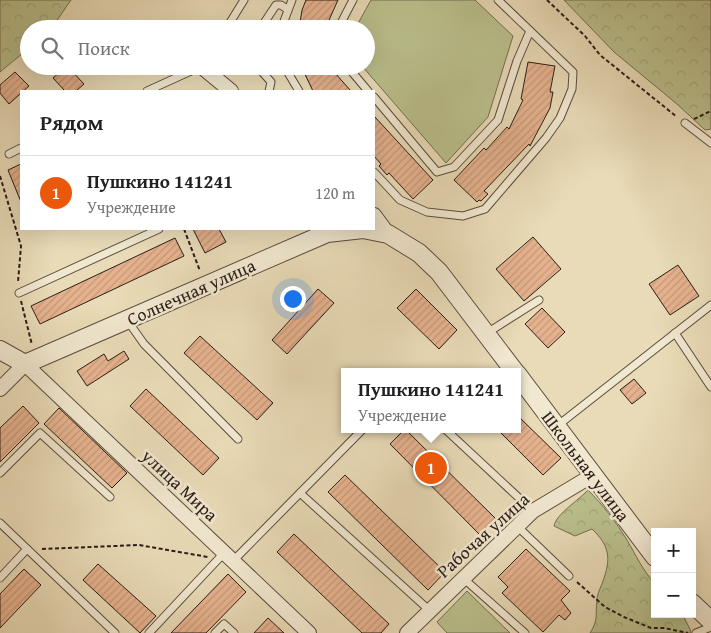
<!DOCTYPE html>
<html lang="ru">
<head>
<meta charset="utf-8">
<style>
	:root { --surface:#fff; --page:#f2f2f2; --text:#202124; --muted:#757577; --line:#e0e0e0; --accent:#ea580c }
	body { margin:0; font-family:"Gentium Book Plus",serif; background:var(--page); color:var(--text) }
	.controls { position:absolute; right:15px; bottom:15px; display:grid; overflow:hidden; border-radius:0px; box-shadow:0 5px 20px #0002 }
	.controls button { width:45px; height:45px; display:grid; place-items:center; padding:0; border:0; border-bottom:1px solid var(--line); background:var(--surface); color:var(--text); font:25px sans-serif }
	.you { position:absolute; left:292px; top:298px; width:18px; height:18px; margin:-12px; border:4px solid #fff; border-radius:50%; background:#1a73e8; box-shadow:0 0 0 8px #1a73e833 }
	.badge { display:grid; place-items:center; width:32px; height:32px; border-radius:50%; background:var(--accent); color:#fff; font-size:16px; font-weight:700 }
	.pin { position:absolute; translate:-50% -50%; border:2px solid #fff; box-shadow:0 1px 5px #0006 }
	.popup { position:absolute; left:341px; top:368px; width:180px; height:65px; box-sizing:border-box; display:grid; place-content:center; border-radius:0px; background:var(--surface); filter:drop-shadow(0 1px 4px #0005); font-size:16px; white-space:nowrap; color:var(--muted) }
	.popup b { font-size:19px; color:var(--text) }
	.popup::after { content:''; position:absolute; left:50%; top:100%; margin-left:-10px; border:10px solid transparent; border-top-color:var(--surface) }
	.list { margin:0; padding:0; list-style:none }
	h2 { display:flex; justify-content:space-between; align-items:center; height:65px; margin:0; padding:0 20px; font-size:21px }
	h2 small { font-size:16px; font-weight:400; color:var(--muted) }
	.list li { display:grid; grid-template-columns:32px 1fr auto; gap:15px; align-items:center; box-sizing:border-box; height:75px; padding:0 20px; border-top:1px solid var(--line) }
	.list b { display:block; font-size:19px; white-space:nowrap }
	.list p { margin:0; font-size:16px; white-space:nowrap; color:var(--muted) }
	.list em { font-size:16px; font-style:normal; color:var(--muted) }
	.icon { flex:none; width:28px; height:28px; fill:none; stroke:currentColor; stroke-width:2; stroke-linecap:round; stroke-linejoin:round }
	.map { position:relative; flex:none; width:711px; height:633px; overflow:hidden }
	.search { position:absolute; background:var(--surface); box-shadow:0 5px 20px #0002; left:20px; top:20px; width:355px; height:55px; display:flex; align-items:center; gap:12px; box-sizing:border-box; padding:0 18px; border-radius:28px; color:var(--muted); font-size:19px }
	.panel { position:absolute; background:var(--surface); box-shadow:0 5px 20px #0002; left:20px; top:90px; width:355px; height:140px; border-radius:0px }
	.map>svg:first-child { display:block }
	.forest { fill:url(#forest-crowns); stroke:#726e52 }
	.park { fill:#babf8c; stroke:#726e52 }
	.building { fill:url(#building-hatch); stroke:#2a1d17 }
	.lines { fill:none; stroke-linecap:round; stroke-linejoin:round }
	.service-casing { stroke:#5a4c3f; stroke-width:9 }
	.minor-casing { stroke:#5a4c3f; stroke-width:16 }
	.tertiary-casing { stroke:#5a4c3f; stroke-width:20 }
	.path { stroke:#2a1d17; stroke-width:2; stroke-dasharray:4 2.5; stroke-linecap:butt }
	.service { stroke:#f1e8d0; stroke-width:7 }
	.minor { stroke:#f1e8d0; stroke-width:14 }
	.tertiary { stroke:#f1e8d0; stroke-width:18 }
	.labels { text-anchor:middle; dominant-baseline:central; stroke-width:5; stroke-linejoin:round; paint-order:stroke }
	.street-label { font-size:18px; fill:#2a1d17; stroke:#f1e8d0 }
</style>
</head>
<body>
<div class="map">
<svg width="711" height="633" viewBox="0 0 711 633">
	<defs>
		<pattern id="forest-crowns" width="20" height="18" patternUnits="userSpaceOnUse" patternTransform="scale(1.25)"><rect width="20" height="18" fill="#babf8c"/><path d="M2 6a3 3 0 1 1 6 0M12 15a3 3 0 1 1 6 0" fill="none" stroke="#a0a478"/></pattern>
		<pattern id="building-hatch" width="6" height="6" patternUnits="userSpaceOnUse" patternTransform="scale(1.25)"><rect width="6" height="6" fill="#e6b28e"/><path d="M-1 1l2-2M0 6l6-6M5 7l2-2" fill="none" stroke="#c5997a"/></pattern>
	</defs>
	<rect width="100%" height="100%" fill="#e9dbb7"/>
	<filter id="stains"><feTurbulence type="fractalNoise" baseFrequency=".004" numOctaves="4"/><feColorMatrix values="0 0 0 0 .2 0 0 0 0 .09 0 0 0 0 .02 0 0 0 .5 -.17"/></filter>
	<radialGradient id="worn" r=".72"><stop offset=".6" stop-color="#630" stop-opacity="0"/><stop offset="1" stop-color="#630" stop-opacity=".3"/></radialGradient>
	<g class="forest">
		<polygon points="0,0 71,0 51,29 29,29 29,48 0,72"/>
		<polygon points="564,0 711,0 711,129 705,130 677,104 614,52"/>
		<path d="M588,490C603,505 616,522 627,540C637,557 642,569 655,584V614H682L690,629L691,633H590C599,619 595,615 597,600C597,594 601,587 603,581C611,559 610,546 592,529L575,536L554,526C556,514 579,500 588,490Z"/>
	</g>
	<g class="park">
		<polygon points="371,0 475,0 513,36 488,117 446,163 362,66 366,66 366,29 355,29"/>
		<polygon points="467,591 510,633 447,633 437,622"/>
	</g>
	<g class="building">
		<polygon points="306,0 338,0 325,29 299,29 302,10"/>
		<polygon points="528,62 555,66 550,92 553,92 550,108 530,146 529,144 484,191 488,194 481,201 479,200 477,202 454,180 484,148 486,150 507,127 509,129 523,100 521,99"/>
		<polygon points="67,66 84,84 76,91 65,91 53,78"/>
		<polygon points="301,66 331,66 334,72 351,91 313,91"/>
		<polygon points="15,72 29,86 9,104 0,93 0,85"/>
		<polygon points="374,116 433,180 413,199 389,173 387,175 379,166 381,164 374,156"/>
		<polygon points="21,164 21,202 8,170"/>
		<polygon points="193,229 219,229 226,242 205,253"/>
		<polygon points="533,237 561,269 524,301 496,269"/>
		<polygon points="175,238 184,256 40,324 31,306"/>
		<polygon points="678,265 699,296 670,315 649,284"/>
		<polygon points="318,289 334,303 287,354 272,340"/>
		<polygon points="416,289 457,330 439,349 397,308"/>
		<polygon points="542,308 565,332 548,348 525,324"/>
		<polygon points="200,336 273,403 257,420 184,353"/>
		<polygon points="124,351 129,359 87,386 77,371 104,354 108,361"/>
		<polygon points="634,379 646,393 632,404 620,390"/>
		<polygon points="146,389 219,458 203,475 130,406"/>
		<polygon points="23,406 39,423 0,462 0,428"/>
		<polygon points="59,408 127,473 112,488 44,424"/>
		<polygon points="517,415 561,458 543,475 497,429 517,429"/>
		<polygon points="405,429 497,520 481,536 390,444"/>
		<polygon points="345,475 445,572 428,590 328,492"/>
		<polygon points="294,534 389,624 381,633 362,633 277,552"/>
		<polygon points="526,549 570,591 561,600 571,613 565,620 559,615 543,632 502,593 508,587 498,577"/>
		<polygon points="98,564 156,616 140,633 83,580"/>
		<polygon points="24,569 41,585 0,628 0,594"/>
		<polygon points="228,574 246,592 206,633 171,633"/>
		<polygon points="268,618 284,633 254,633"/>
	</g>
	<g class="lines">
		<g class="service-casing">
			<g id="service">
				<polyline points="226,29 244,0"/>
				<polyline points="260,29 276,5 281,5 287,9"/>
				<polyline points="281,29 292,0"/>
				<polyline points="339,29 341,23 353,0"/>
				<polyline points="257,66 271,82 269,91"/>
				<polyline points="284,66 299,91"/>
				<polyline points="347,66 368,91"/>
				<polyline points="147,91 202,66"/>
				<polyline points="374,97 437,172 454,167 498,120 517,61 530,31"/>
				<polyline points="685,123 711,143"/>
				<polyline points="9,154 21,148"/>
				<polyline points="374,172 400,200 427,212 463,216 485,209 546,138 560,118 572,89 573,72 498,0"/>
				<polyline points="19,293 159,229"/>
				<polyline points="127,320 144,344 238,439"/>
				<polyline points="487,333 539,300"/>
				<polyline points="675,333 711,387"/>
				<polyline points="557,426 711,305"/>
				<polyline points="445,429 533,511"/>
				<polyline points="0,473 40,433 110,497"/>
				<polyline points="300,493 429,610"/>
				<polyline points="0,523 115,633"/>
				<polyline points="517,526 569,576"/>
				<polyline points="233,561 363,429"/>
				<polyline points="0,578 27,549"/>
				<polyline points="463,578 525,633"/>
				<polyline points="149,633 224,553"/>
				<polyline points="215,633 224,624 234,633"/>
				<polyline points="696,633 711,627"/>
			</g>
		</g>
		<g class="minor-casing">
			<g id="minor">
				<polyline points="202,67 231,91"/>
				<polyline points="374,215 388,234"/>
				<polyline points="0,389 25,364 309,633"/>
				<polyline points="407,633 533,511 593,475"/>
			</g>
		</g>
		<g class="tertiary-casing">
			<g id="tertiary">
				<polyline points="0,350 25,364 327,233 363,229 388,234 419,253 439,272 515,372"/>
				<polyline points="517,374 655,557"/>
				<polyline points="692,603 711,621"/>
			</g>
		</g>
		<g class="path">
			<polyline points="547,0 585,36 600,55 677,117"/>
			<polyline points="694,119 711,111"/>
			<polyline points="0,176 21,246 18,282"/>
			<polyline points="184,229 200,271"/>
			<polyline points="21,301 32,345"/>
			<polyline points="42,549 139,545 208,557"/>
			<polyline points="577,582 605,607 624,617 651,628 664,628 688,633"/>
		</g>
		<use href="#service" class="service"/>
		<use href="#minor" class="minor"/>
		<use href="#tertiary" class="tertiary"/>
	</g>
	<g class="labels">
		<g class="street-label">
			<text transform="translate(191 292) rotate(-24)">Солнечная улица</text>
			<text transform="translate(586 466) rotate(53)">Школьная улица</text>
			<text transform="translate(180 485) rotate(43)">улица Мира</text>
			<text transform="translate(483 535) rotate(-42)">Рабочая улица</text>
		</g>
	</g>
	<rect width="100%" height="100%" filter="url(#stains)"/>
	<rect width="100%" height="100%" fill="url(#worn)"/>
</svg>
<div class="controls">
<button>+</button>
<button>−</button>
</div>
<div class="you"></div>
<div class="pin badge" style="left:431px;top:468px">1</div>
<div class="popup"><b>Пушкино 141241</b>Учреждение</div>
<div class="search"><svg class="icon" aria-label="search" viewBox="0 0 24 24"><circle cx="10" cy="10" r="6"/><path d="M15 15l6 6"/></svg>Поиск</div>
<section class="panel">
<h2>Рядом<small></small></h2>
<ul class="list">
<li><span class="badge">1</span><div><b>Пушкино 141241</b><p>Учреждение</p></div><em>120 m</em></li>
</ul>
</section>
</div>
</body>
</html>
